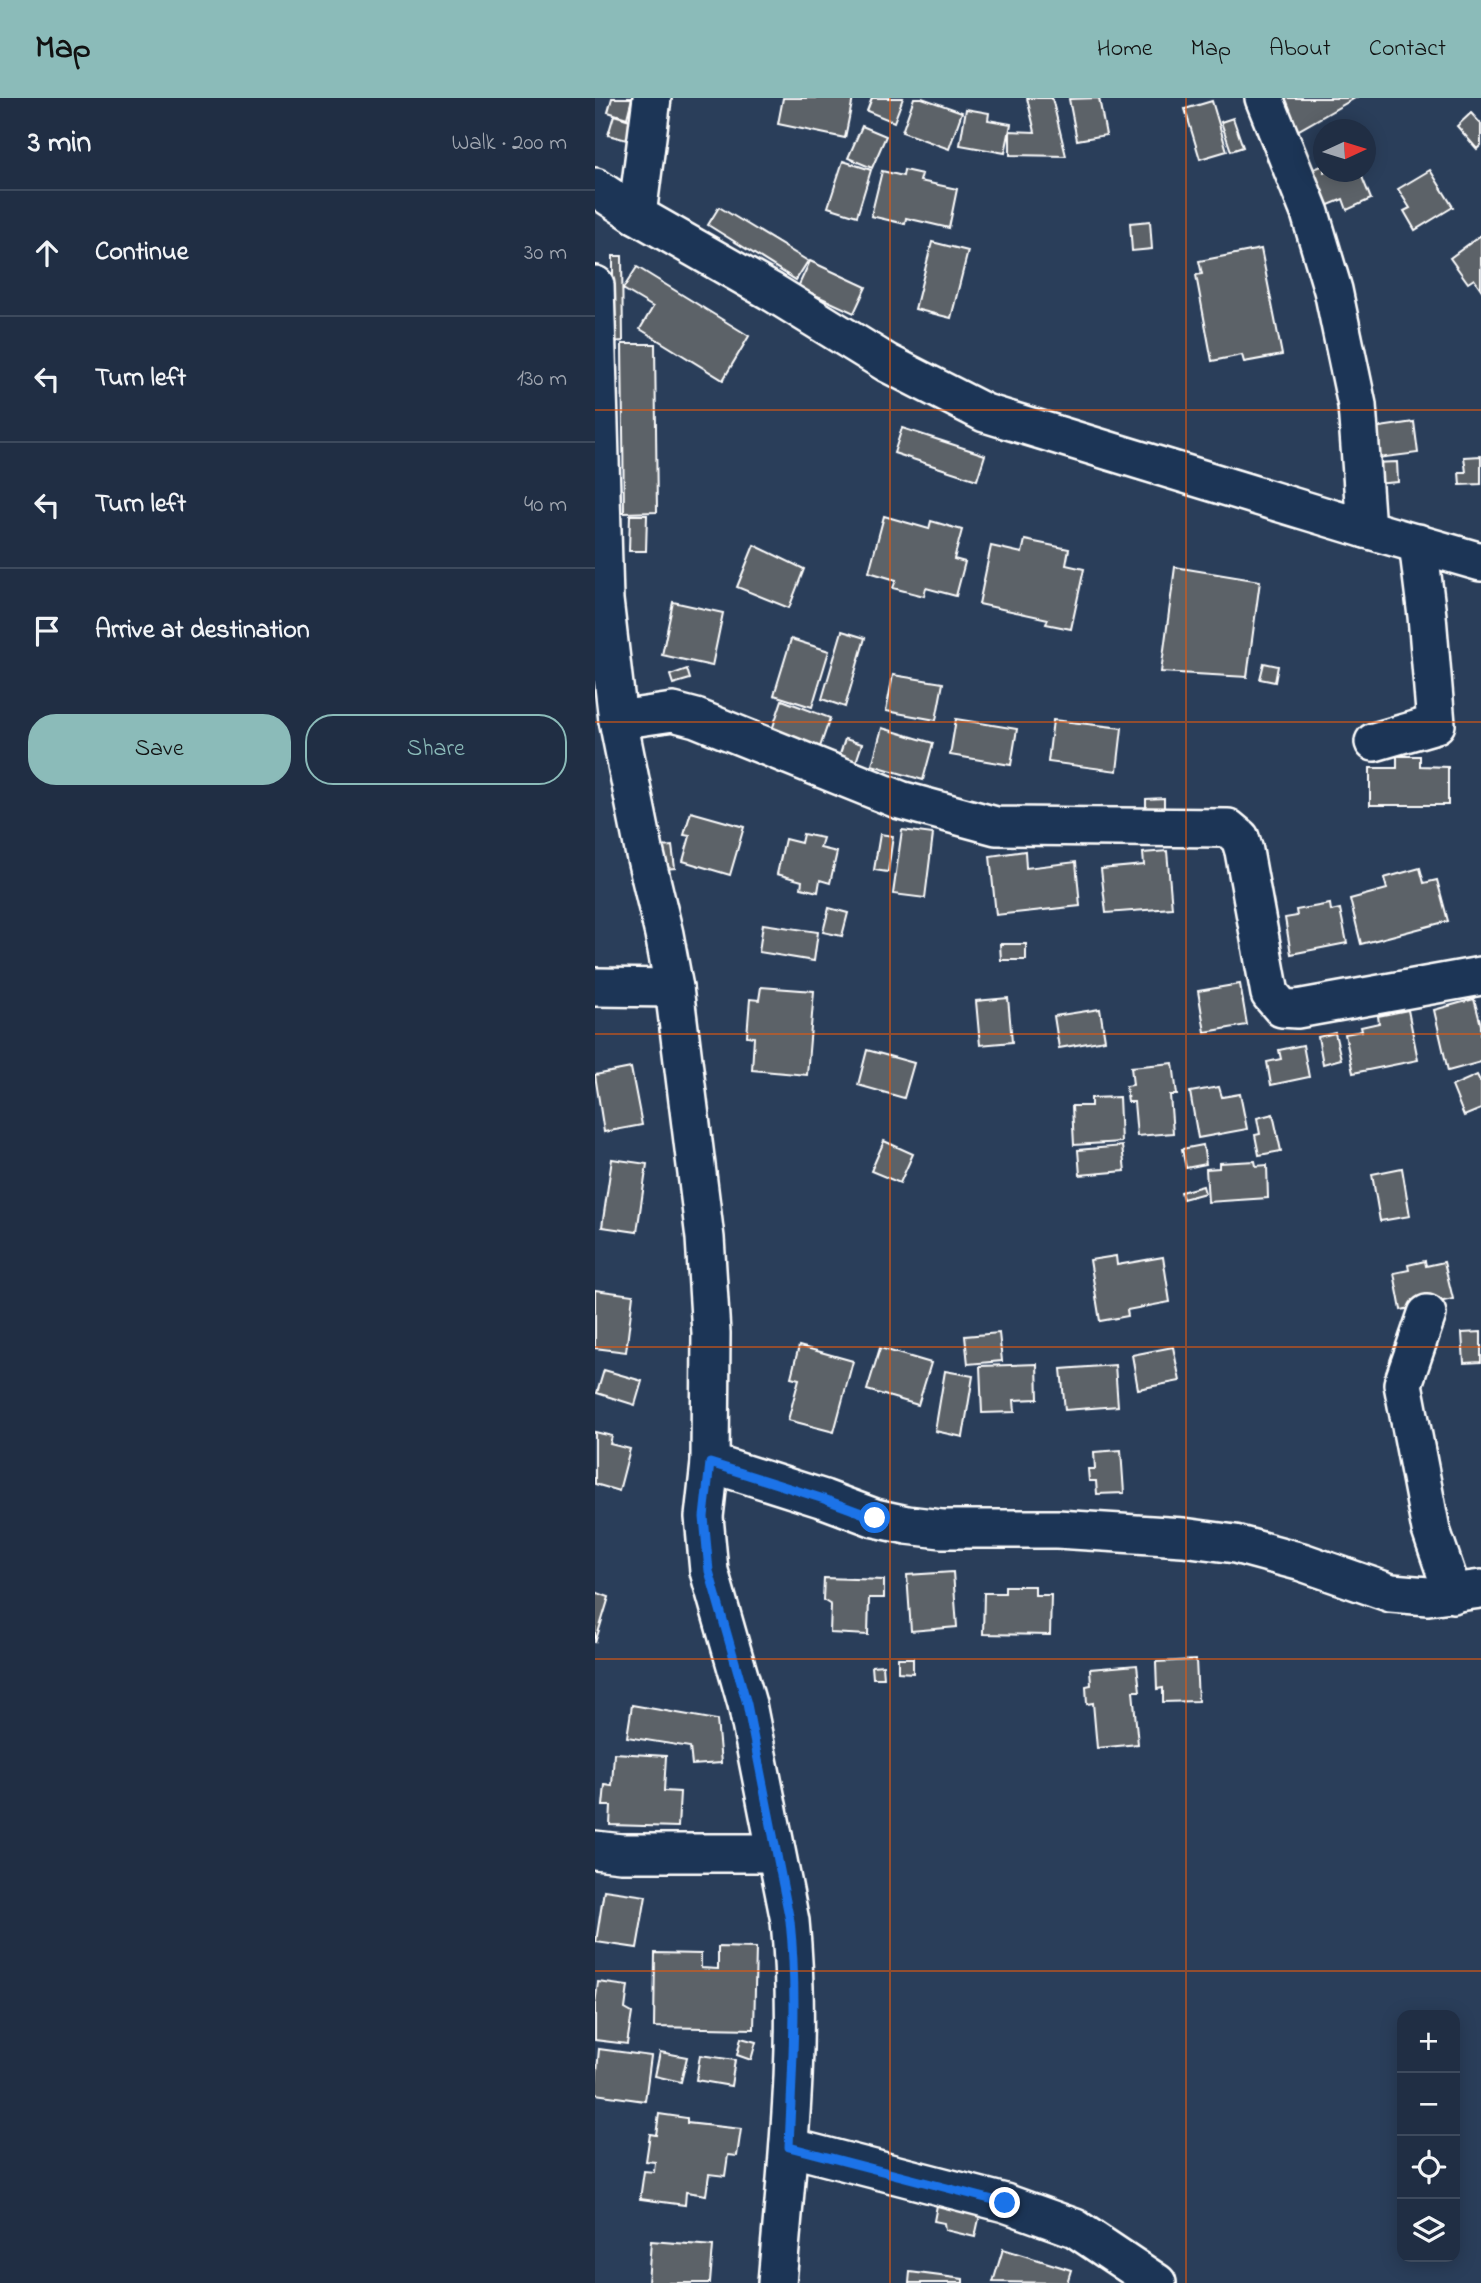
<!DOCTYPE html>
<html lang="en">
<head>
<meta charset="utf-8">
<style>
	:root { --surface:#202e44; --page:#28364b; --text:#f1f3f6; --muted:#a2a8b2; --line:#3d4a5d; --accent:#8bbbb9 }
	body { margin:0; font-family:"Indie Flower",sans-serif; background:var(--page); color:var(--text) }
	.controls { position:absolute; right:21px; bottom:21px; display:grid; overflow:hidden; border-radius:14px; box-shadow:0 4px 18px #0003 }
	.controls button { width:63px; height:63px; display:grid; place-items:center; padding:0; border:0; border-bottom:2px solid var(--line); background:var(--surface); color:var(--text); font:35px sans-serif }
	.compass { position:absolute; left:718px; top:21px; width:63px; height:63px; border-radius:50%; background:var(--surface); box-shadow:0 4px 18px #0003; rotate:86deg }
	.stop { position:absolute; width:21px; height:21px; margin:-16px; border:5px solid #1a73e8; border-radius:50%; background:#fff }
	.stop.end { background:#1a73e8; border-color:#fff; box-shadow:0 2px 7px #0008 }
	.list { margin:0; padding:0; list-style:none }
	h2 { display:flex; justify-content:space-between; align-items:center; height:91px; margin:0; padding:0 28px; font-size:30px }
	h2 small { font-size:23px; font-weight:400; color:var(--muted) }
	.list li { display:grid; grid-template-columns:46px 1fr auto; gap:21px; align-items:center; box-sizing:border-box; height:126px; padding:0 28px; border-top:2px solid var(--line) }
	.list b { display:block; font-size:26px; white-space:nowrap }
	.list em { font-size:23px; font-style:normal; color:var(--muted) }
	.actions { display:flex; gap:14px; padding:21px 28px }
	.actions a { flex:1; padding:16px 0; border:2px solid var(--accent); border-radius:28px; text-align:center; font-size:24px; color:var(--accent) }
	.actions .main { background:var(--accent); color:#111 }
	.icon { flex:none; width:38px; height:38px; fill:none; stroke:currentColor; stroke-width:2; stroke-linecap:round; stroke-linejoin:round }
	.map { position:relative; flex:none; width:886px; height:2185px; overflow:hidden }
	header { display:flex; align-items:center; gap:42px; box-sizing:border-box; height:98px; padding:0 35px; background:var(--accent); color:#111 }
	header strong { font-size:33px }
	nav { display:flex; gap:38px; margin-inline-start:auto; font-size:24px }
	main { display:flex }
	aside { flex:1; background:var(--surface) }
	.map>svg:first-child { display:block }
	.building { fill:#5c6268; stroke:#fff; stroke-width:2 }
	.lines { fill:none; stroke-linecap:round; stroke-linejoin:round }
	.minor-casing { stroke:#fff; stroke-width:42 }
	.minor { stroke:#1d3557; stroke-width:37 }
	.route { stroke:#1a73e8; stroke-width:9 }
	.grid { fill:none; stroke:#e8590c; stroke-width:2; stroke-opacity:0.55 }
</style>
</head>
<body>
<header>
<strong>Map</strong>
<nav><a>Home</a><a>Map</a><a>About</a><a>Contact</a></nav>
</header>
<main>
<aside>
<h2>3 min<small>Walk · 200 m</small></h2>
<ul class="list">
<li><svg class="icon" aria-label="ahead" viewBox="0 0 24 24"><path d="M12 20V5M6 11l6-6 6 6"/></svg><div><b>Continue</b></div><em>30 m</em></li>
<li><svg class="icon" aria-label="left" viewBox="0 0 24 24"><path d="M17 20v-9H6M10 6l-5 5 5 5"/></svg><div><b>Turn left</b></div><em>130 m</em></li>
<li><svg class="icon" aria-label="left" viewBox="0 0 24 24"><path d="M17 20v-9H6M10 6l-5 5 5 5"/></svg><div><b>Turn left</b></div><em>40 m</em></li>
<li><svg class="icon" aria-label="arrive" viewBox="0 0 24 24"><path d="M6 21V4h12l-3 4 3 4H6"/></svg><div><b>Arrive at destination</b></div></li>
</ul>
<div class="actions"><a class="main">Save</a><a>Share</a></div>
</aside>
<div class="map">
<svg width="886" height="2185" viewBox="0 0 886 2185">
	<rect width="100%" height="100%" fill="#2a3e5a"/>
	<filter id="ink" filterUnits="userSpaceOnUse"><feTurbulence type="fractalNoise" baseFrequency=".0143" numOctaves="2"/><feDisplacementMap in="SourceGraphic" scale="14" xChannelSelector="R" yChannelSelector="G"/><feConvolveMatrix kernelMatrix="1 2 1 2 8 2 1 2 1" color-interpolation-filters="sRGB"/></filter>
	<g filter="url(#ink)">
		<g class="building">
			<polygon points="17,0 37,0 32,20 13,14"/>
			<polygon points="188,0 258,0 250,40 183,26"/>
			<polygon points="277,0 308,0 299,24 272,13"/>
			<polygon points="319,0 327,0 367,14 354,51 307,34"/>
			<polygon points="432,0 457,0 471,58 415,57 415,33 440,34"/>
			<polygon points="504,0 511,37 482,42 474,1"/>
			<polygon points="685,0 760,0 702,33"/>
			<polygon points="617,3 632,53 605,61 590,11"/>
			<polygon points="371,11 394,15 393,22 416,26 410,55 365,47"/>
			<polygon points="876,15 886,26 886,47 882,51 862,28"/>
			<polygon points="19,17 38,23 32,42 13,37"/>
			<polygon points="638,20 648,49 636,53 626,24"/>
			<polygon points="267,28 291,38 277,70 253,60"/>
			<polygon points="248,63 276,72 262,118 233,109"/>
			<polygon points="729,67 729,74 765,74 776,101 752,112 748,101 724,111 709,75"/>
			<polygon points="309,72 327,76 325,83 362,91 354,130 311,120 310,126 276,118 287,73 308,78"/>
			<polygon points="835,72 858,109 820,132 809,113 815,110 803,91"/>
			<polygon points="124,109 213,163 201,182 113,127"/>
			<polygon points="555,123 557,151 537,153 535,125"/>
			<polygon points="886,137 886,191 879,181 873,185 855,160"/>
			<polygon points="337,144 373,153 356,220 320,211"/>
			<polygon points="666,151 687,257 649,264 647,257 617,263 601,177 607,176 604,163"/>
			<polygon points="18,158 27,158 28,243 18,244"/>
			<polygon points="215,163 271,189 259,215 203,189"/>
			<polygon points="42,169 154,238 128,282 45,231 58,209 28,191"/>
			<polygon points="27,246 60,246 62,414 29,415"/>
			<polygon points="819,324 823,355 783,360 778,330"/>
			<polygon points="307,330 390,357 382,382 299,355"/>
			<polygon points="886,358 886,386 865,387 864,374 871,374 869,359"/>
			<polygon points="802,364 803,384 779,386 778,365"/>
			<polygon points="35,417 52,417 51,453 34,453"/>
			<polygon points="289,418 334,431 336,423 367,432 359,461 370,464 361,498 331,490 329,498 298,490 301,482 274,474"/>
			<polygon points="430,442 474,451 471,467 489,471 476,531 451,526 453,521 384,506 396,448 427,455"/>
			<polygon points="159,447 209,471 194,510 142,489"/>
			<polygon points="580,469 665,483 652,579 566,574"/>
			<polygon points="78,504 128,515 117,568 67,557"/>
			<polygon points="247,533 270,540 250,609 227,601"/>
			<polygon points="196,541 234,553 217,609 179,597"/>
			<polygon points="669,565 683,568 680,584 665,581"/>
			<polygon points="92,571 95,581 78,586 75,577"/>
			<polygon points="298,577 348,585 341,622 291,613"/>
			<polygon points="187,602 235,620 225,649 177,632"/>
			<polygon points="361,621 422,631 416,667 355,657"/>
			<polygon points="458,622 527,630 522,673 453,664"/>
			<polygon points="287,630 338,645 328,682 277,667"/>
			<polygon points="250,641 267,646 260,667 243,662"/>
			<polygon points="802,658 825,658 825,668 853,669 853,707 775,707 775,670 802,670"/>
			<polygon points="569,700 569,711 551,712 551,701"/>
			<polygon points="96,714 149,729 135,777 88,763 95,738 89,737"/>
			<polygon points="307,732 338,736 330,800 298,796"/>
			<polygon points="208,736 228,740 225,750 242,754 235,785 225,782 223,794 206,790 207,783 182,776 190,741 206,745"/>
			<polygon points="285,736 298,738 293,774 279,772"/>
			<polygon points="77,748 80,770 69,771 66,749"/>
			<polygon points="430,753 431,770 481,764 485,808 401,817 395,758"/>
			<polygon points="572,753 577,810 511,815 506,771 549,767 548,755"/>
			<polygon points="825,770 829,785 842,782 853,823 766,846 755,801 792,791 789,780"/>
			<polygon points="735,806 736,813 745,811 752,845 696,856 690,820 702,818 701,812"/>
			<polygon points="234,810 253,815 247,838 228,834"/>
			<polygon points="168,826 223,834 219,863 164,854"/>
			<polygon points="405,846 431,846 431,862 406,862"/>
			<polygon points="645,886 652,927 610,934 603,893"/>
			<polygon points="166,889 219,893 212,977 157,972 159,939 152,938 155,901 164,902"/>
			<polygon points="413,900 417,944 385,947 381,903"/>
			<polygon points="879,901 886,927 886,964 853,973 839,912"/>
			<polygon points="505,911 510,942 464,950 459,918"/>
			<polygon points="813,912 823,962 758,975 750,936 767,933 766,929 784,925 783,918"/>
			<polygon points="740,935 746,961 728,966 723,939"/>
			<polygon points="708,947 714,979 676,987 672,964 686,961 684,952"/>
			<polygon points="272,952 319,965 309,1000 263,987"/>
			<polygon points="578,965 582,997 575,997 578,1035 542,1038 539,1004 533,1004 531,988 538,987 536,969"/>
			<polygon points="36,970 47,1027 9,1034 0,977"/>
			<polygon points="882,977 886,985 886,1011 869,1018 857,988"/>
			<polygon points="624,989 627,999 645,996 652,1031 603,1040 595,994"/>
			<polygon points="524,999 526,1044 479,1047 477,1008 496,1008 496,1000"/>
			<polygon points="678,1016 686,1053 664,1057 660,1037 665,1036 662,1020"/>
			<polygon points="289,1043 318,1056 305,1085 276,1073"/>
			<polygon points="608,1047 611,1066 591,1070 587,1051"/>
			<polygon points="527,1048 530,1073 485,1077 483,1052"/>
			<polygon points="17,1061 52,1066 42,1134 7,1129"/>
			<polygon points="660,1063 661,1068 672,1067 673,1100 613,1104 611,1071 624,1070 624,1065"/>
			<polygon points="807,1070 815,1118 785,1123 777,1076"/>
			<polygon points="608,1088 610,1095 588,1101 586,1094"/>
			<polygon points="521,1158 522,1167 568,1159 575,1204 532,1212 533,1218 505,1223 495,1162"/>
			<polygon points="830,1163 831,1168 849,1164 858,1201 806,1212 799,1175 814,1172 813,1167"/>
			<polygon points="0,1192 38,1197 31,1254 0,1250"/>
			<polygon points="886,1234 886,1264 869,1265 867,1235"/>
			<polygon points="404,1235 407,1263 373,1266 370,1238"/>
			<polygon points="204,1248 258,1263 239,1334 193,1322 204,1281 196,1279"/>
			<polygon points="578,1249 585,1283 543,1291 537,1257"/>
			<polygon points="285,1250 336,1265 323,1307 272,1292"/>
			<polygon points="442,1266 443,1301 419,1302 420,1314 387,1315 385,1268"/>
			<polygon points="520,1267 523,1308 470,1312 466,1271"/>
			<polygon points="9,1272 47,1283 40,1307 2,1295"/>
			<polygon points="350,1273 378,1278 368,1339 340,1333"/>
			<polygon points="0,1334 17,1338 15,1346 35,1351 24,1393 0,1386"/>
			<polygon points="526,1352 529,1395 502,1396 501,1383 494,1383 493,1371 500,1371 499,1354"/>
			<polygon points="358,1474 362,1529 316,1533 312,1477"/>
			<polygon points="229,1480 289,1482 289,1500 274,1500 273,1537 235,1535 236,1507 228,1502"/>
			<polygon points="410,1488 440,1488 440,1497 456,1497 455,1537 388,1536 389,1495 410,1495"/>
			<polygon points="0,1494 14,1499 0,1545"/>
			<polygon points="303,1560 318,1560 318,1575 303,1574"/>
			<polygon points="601,1562 603,1603 568,1604 568,1590 562,1591 561,1564"/>
			<polygon points="288,1567 289,1580 278,1580 277,1568"/>
			<polygon points="542,1567 545,1593 538,1593 543,1646 502,1650 498,1605 492,1606 491,1588 496,1587 495,1571"/>
			<polygon points="37,1607 122,1622 126,1665 97,1667 95,1649 32,1639"/>
			<polygon points="19,1655 71,1658 69,1693 85,1694 83,1729 15,1727 16,1708 8,1708 10,1687 17,1688"/>
			<polygon points="9,1792 51,1798 42,1850 1,1844"/>
			<polygon points="123,1849 161,1850 159,1931 59,1929 60,1855 106,1856 106,1870 123,1871"/>
			<polygon points="3,1884 33,1888 30,1911 37,1915 32,1946 0,1942 0,1906"/>
			<polygon points="146,1940 161,1944 156,1962 142,1957"/>
			<polygon points="4,1951 56,1958 50,2003 0,1996"/>
			<polygon points="65,1954 92,1959 86,1984 60,1978"/>
			<polygon points="105,1957 140,1962 136,1988 101,1982"/>
			<polygon points="64,2016 92,2020 92,2025 146,2031 142,2058 133,2057 130,2078 114,2076 111,2097 91,2094 90,2107 45,2101 49,2073 59,2074 60,2064 51,2063 55,2036 61,2037"/>
			<polygon points="343,2102 386,2112 380,2139 350,2132 349,2125 339,2123"/>
			<polygon points="56,2143 118,2148 115,2185 53,2185"/>
			<polygon points="408,2151 476,2172 472,2185 398,2184"/>
			<polygon points="315,2174 368,2181 368,2185 314,2185"/>
		</g>
		<g class="lines">
			<g class="minor-casing">
				<g id="minor">
					<polyline points="669,0 715,115 738,192 762,307 771,431"/>
					<polyline points="0,89 42,117 177,194 292,265 390,315 771,431 886,464"/>
					<polyline points="42,117 57,0"/>
					<path d="M0,187L9,502L23,622L49,752L69,836L79,890L110,1140L116,1235L115,1365L109,1419L114,1473L152,1606L195,1823C207,1943 192,2065 182,2185"/>
					<polyline points="23,622 78,614 101,620 305,702 401,728 633,730 645,740 649,753 675,896 687,910 702,911 886,878"/>
					<polyline points="779,644 841,626 832,518 823,445"/>
					<polyline points="0,889 79,890"/>
					<polyline points="832,1216 808,1286 836,1432 858,1496"/>
					<polyline points="115,1365 229,1401 280,1420 312,1427 347,1431 462,1431 588,1439 640,1446 707,1464 796,1495 833,1498 886,1491"/>
					<polyline points="0,1752 26,1755 180,1755"/>
					<polyline points="194,2049 410,2105 480,2130 562,2185"/>
				</g>
			</g>
			<use href="#minor" class="minor"/>
		</g>
	</g>
	<g class="lines" filter="url(#ink)">
		<path class="route" d="M280,1420L229,1401L115,1365L109,1419L114,1473L152,1606L195,1823C203,1898 197,1974 194,2049L410,2105"/>
	</g>
	<path class="grid" d="M295,0V2185M591,0V2185M0,312H886M0,624H886M0,936H886M0,1249H886M0,1561H886M0,1873H886"/>
</svg>
<div class="controls">
<button>+</button>
<button>−</button>
<button><svg class="icon" aria-label="locate" viewBox="0 0 24 24"><circle cx="12" cy="12" r="6"/><path d="M12 2v4M12 18v4M2 12h4M18 12h4"/></svg></button>
<button><svg class="icon" aria-label="layers" viewBox="0 0 24 24"><path d="M12 4l9 5-9 5-9-5zM3 14l9 5 9-5"/></svg></button>
</div>
<svg class="compass" viewBox="-18 -18 36 36"><path d="M0-13l5 13h-10z" fill="#e53935"/><path d="M0 13l5-13h-10z" fill="#a2a8b2"/></svg>
<div class="stop" style="left:280px;top:1420px"></div>
<div class="stop end" style="left:410px;top:2105px"></div>
</div>
</main>
</body>
</html>
